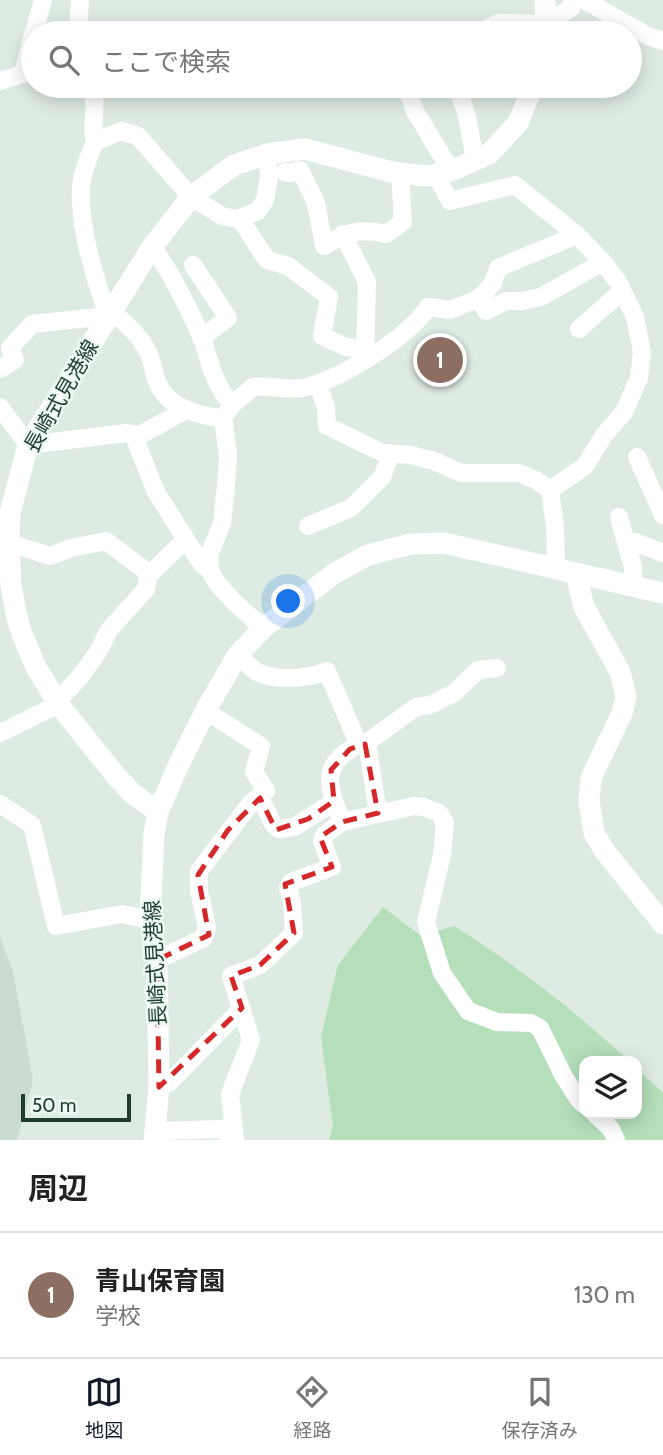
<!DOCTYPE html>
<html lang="ja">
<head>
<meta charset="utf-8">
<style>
	:root { --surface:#fff; --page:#f6f6f6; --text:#222; --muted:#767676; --line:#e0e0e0; --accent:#111827 }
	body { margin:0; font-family:Cabin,"Noto Sans JP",sans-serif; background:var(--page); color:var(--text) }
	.controls { position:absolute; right:21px; bottom:21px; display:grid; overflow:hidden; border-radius:14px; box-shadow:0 4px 18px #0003 }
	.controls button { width:63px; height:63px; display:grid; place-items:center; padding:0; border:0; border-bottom:2px solid var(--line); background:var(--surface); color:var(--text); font:35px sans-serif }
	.scale { position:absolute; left:21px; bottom:18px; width:110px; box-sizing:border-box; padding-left:7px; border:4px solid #1d3d30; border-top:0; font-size:19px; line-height:24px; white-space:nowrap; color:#1d3d30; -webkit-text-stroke:5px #eef8f2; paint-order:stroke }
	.you { position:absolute; left:289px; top:602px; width:24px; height:24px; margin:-18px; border:5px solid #fff; border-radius:50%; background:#1a73e8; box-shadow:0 0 0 10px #1a73e833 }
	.badge { display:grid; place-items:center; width:46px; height:46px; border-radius:50%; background:var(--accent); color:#fff; font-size:23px; font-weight:700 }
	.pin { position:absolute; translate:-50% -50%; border:4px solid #fff; box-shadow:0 2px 7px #0006 }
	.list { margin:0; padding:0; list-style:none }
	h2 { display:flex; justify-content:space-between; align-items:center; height:91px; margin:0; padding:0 28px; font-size:30px }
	h2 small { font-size:23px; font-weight:400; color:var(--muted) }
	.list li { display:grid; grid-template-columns:46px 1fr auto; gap:21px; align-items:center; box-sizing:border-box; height:126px; padding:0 28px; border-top:2px solid var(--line) }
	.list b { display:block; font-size:26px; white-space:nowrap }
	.list p { margin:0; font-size:23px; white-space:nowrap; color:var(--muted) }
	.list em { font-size:23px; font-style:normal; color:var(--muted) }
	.icon { flex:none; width:38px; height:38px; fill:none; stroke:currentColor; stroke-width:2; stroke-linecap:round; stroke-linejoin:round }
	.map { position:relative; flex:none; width:663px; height:1140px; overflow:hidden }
	.search { position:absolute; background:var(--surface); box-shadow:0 4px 18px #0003; left:21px; right:21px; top:21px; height:77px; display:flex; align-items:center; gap:18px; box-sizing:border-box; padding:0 24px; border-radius:38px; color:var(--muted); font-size:26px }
	.sheet { height:217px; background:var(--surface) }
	nav { display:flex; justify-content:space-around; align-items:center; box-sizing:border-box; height:98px; border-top:2px solid var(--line); background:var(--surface); font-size:19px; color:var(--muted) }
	nav a { display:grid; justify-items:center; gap:4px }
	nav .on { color:var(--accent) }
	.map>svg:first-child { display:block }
	.built { fill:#ccdbd2 }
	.green { fill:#b4dfb9 }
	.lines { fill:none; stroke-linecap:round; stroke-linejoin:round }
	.street { stroke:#fff; stroke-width:18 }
	.secondary { stroke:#fff; stroke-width:21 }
	.marked { fill:none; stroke:#d62828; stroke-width:5; stroke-dasharray:14 9; stroke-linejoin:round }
	.labels { text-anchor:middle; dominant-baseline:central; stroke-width:5; stroke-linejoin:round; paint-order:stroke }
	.street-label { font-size:21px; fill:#1d3d30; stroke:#eef8f2 }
</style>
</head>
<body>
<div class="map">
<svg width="663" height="1140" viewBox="0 0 663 1140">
	<rect width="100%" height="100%" fill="#deebe3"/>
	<polygon class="built" points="0,937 13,971 33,1080 17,1140 0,1140"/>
	<path class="green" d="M383,907L421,936L454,926C516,965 575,1011 629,1061H584V1114H637V1069L663,1093V1140H329L333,1126L321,1037L338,965Z"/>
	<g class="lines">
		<g class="street">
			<polyline points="584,0 648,36 663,41"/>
			<polyline points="34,33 43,0"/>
			<polyline points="78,33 80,0"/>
			<polyline points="478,33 498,23 546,24 571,8 572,0"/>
			<polyline points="0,81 23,74 33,34"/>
			<path d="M91,86C99,105 90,122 95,142"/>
			<polyline points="406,86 415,111 451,171"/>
			<polyline points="457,86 467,116 475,160"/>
			<path d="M285,172L291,173L300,170L301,172L316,203L324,246C345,232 361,228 386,234L403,222L400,172"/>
			<polyline points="435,174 450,201 515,185 577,235 603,262 618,282 635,317 642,352 639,378 624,412 604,435 585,466 550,490"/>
			<polyline points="240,219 267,260 288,266 329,297 322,336 346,347 366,349"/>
			<polyline points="343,234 367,282 365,358"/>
			<path d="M152,247C167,265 188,307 198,329C211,358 209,378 232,405"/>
			<polyline points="193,265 228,318 201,338"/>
			<polyline points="479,297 486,311 506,301 522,301 541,297 603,262"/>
			<path d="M111,311C125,322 140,336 148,352C153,362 153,373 158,384C169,408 199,416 223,418"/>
			<polyline points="579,329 622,291"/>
			<path d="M0,369L15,360L10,348L32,324L108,316C95,278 79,229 81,188C82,172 89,156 95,142L121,131L138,136L191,197L222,216L237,219L258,211L265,200L269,177L267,154"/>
			<polyline points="318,385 326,407 327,426 383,453 411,455 434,461 461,473 519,473 536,480 550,490 555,526 556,569"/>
			<polyline points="0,407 28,445 126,433 138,436 186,410"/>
			<polyline points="133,434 156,492 197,557 204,566 210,568"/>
			<polyline points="637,457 663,515"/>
			<polyline points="619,517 633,567 633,586"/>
			<polyline points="308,526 351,508 382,477 391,454"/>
			<polyline points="626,541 635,542 663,553"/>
			<polyline points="9,543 50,556 71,548 106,541 150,574"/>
			<path d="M263,628L234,602L217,583L210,571L209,562L210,553L222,523L226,486L228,456L223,418L232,405L253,387C269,385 285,390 302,388C337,382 409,337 428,307L450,310L475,300L484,294L493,283L498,268L577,235"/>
			<path d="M248,664C262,684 307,679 327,671L359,745"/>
			<polyline points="56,699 64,694 79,678 98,652 109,630 146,589 148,576 185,540"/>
			<polyline points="0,733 59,704"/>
			<polyline points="365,744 416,707 430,705 454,693 478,670 497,668"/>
			<polyline points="260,798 273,824 279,829 294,827 334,802"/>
			<polyline points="0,804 32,825 56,926 122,914 150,920"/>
			<path d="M342,822C328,786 318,763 362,743L368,749L378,813"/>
			<polyline points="157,960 204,938 207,927 199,891 199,871 251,803 266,791 254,772 261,746 215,717"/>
			<polyline points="159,1087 170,1082 242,1008"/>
			<polyline points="595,1114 611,1129 616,1140"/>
			<polyline points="155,1131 222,1129 234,1140"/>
			<polyline points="235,1140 230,1094 251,1040 231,976 260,965 294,933 292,903 288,887 291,882 332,867 322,841 324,835 342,822 414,806 424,807 439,813 445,823 442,855 426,922 442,973 468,1011 497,1022 531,1023 540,1028 563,1075 577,1097 584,1105"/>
		</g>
		<g class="secondary">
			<polyline points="544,33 546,24 545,0"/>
			<polyline points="576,574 584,607 620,672 626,696 623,711 591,778 589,800 594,833 604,850 663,924"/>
			<polyline points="158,812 133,794 116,776 60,706 37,669 23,637 17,618 11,586 9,543 10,513 28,445 152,247 191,197 234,165 267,154 305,149 392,172 427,176 451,171 489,154 518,123 533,86"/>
			<polyline points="154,1140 159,1087 157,960 150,920 154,834 158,812 180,762 207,708 237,656 263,628 335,573 368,555 411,544 444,543 663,593"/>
		</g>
	</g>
	<path class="marked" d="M365,744L378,813L342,822L320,837L332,867L285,884L294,933L260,965L231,976L242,1008L159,1087L157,960L209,935L198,875L228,830L260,798L276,830L308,819L334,801L331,770L350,749Z"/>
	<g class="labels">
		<g class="street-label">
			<text transform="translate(61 396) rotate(-60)">長崎式見港線</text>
			<text transform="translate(155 963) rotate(-93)">長崎式見港線</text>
		</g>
	</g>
</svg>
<div class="controls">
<button><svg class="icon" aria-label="layers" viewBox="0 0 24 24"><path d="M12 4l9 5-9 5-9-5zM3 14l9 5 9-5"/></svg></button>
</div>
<div class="scale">50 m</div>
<div class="you"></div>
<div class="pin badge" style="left:440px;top:360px;background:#8d6e63">1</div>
<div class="search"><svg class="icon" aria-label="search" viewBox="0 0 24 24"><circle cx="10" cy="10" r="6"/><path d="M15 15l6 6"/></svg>ここで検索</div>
</div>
<section class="sheet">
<h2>周辺<small></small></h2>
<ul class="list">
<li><span class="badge" style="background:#8d6e63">1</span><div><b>青山保育園</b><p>学校</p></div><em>130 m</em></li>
</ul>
</section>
<nav>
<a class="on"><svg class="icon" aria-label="map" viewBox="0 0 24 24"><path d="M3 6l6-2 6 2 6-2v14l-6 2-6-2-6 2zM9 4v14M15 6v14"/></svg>地図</a>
<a><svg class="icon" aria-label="directions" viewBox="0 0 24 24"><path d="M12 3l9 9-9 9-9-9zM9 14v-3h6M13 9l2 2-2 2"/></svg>経路</a>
<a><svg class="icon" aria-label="saved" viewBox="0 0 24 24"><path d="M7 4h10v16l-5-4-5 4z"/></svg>保存済み</a>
</nav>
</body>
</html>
